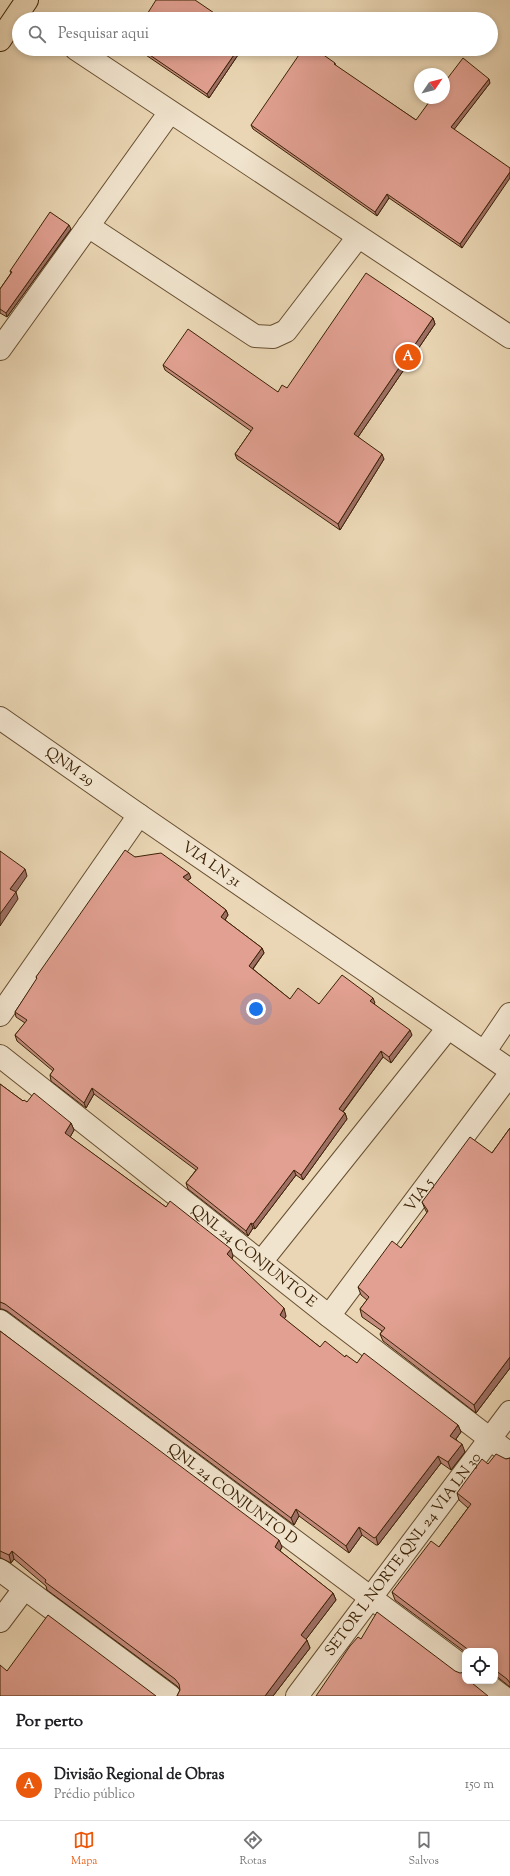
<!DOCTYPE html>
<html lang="pt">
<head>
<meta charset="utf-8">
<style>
	:root { --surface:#fff; --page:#f6f6f6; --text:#202124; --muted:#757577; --line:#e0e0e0; --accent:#ea580c }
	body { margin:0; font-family:"Sorts Mill Goudy",serif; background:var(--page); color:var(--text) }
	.controls { position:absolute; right:12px; bottom:12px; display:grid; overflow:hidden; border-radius:8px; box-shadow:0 2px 6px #0003 }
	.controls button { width:36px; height:36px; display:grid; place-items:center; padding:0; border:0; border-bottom:1px solid var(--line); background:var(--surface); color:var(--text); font:20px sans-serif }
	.compass { position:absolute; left:414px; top:68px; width:36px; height:36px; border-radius:50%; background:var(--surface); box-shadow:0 2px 6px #0003; rotate:55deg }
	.you { position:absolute; left:256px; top:1009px; width:14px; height:14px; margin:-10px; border:3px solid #fff; border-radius:50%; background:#1a73e8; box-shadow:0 0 0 6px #1a73e833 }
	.badge { display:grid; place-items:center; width:26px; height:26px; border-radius:50%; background:var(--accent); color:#fff; font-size:13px; font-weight:700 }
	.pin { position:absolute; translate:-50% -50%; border:2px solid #fff; box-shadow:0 1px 4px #0006 }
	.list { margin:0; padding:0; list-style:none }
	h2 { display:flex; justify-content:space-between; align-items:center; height:52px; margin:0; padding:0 16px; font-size:17px }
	h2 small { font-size:13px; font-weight:400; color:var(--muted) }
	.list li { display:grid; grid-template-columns:26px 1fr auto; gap:12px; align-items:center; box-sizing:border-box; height:72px; padding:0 16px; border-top:1px solid var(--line) }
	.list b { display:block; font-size:15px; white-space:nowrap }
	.list p { margin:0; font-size:13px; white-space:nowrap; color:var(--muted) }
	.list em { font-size:13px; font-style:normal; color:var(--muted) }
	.icon { flex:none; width:22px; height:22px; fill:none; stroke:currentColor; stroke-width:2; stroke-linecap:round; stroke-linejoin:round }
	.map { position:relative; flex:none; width:510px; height:1696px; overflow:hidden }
	.search { position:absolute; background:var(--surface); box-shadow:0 2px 6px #0003; left:12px; right:12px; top:12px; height:44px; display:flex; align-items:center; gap:10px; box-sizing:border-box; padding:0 14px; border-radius:22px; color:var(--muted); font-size:15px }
	.sheet { height:124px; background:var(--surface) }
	nav { display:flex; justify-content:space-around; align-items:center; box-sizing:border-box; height:56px; border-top:1px solid var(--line); background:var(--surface); font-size:11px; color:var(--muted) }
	nav a { display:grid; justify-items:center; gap:2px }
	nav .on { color:var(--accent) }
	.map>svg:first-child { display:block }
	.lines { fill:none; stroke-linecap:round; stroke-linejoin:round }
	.minor-casing { stroke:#684f31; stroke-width:24 }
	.major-casing { stroke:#3c2205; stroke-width:24 }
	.minor { stroke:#f1e4ce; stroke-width:22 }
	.major { stroke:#ead6b4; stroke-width:22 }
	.wall { fill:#c28a7d; stroke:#3c2205 }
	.shaded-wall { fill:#9e7066; stroke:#3c2205 }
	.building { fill:#e1a091; stroke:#3c2205 }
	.labels { text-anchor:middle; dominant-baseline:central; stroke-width:3; stroke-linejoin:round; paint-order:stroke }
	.street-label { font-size:15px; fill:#3c2205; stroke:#f1e4ce }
</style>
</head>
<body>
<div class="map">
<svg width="510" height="1696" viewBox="0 0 510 1696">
	<rect width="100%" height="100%" fill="#ead6b4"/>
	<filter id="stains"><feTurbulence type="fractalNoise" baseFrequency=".005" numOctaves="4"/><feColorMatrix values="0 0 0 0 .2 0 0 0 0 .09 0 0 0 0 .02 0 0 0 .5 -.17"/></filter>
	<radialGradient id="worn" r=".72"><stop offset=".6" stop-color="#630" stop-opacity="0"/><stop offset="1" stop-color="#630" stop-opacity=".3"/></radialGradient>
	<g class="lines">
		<g class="minor-casing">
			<g id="minor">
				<polyline points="76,49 510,337"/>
				<polyline points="88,226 255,336 273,337 286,331 358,237"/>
				<polyline points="0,349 170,112"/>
				<path id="s1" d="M0,718L139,815L510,1070"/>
				<polyline points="0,1015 139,815"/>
				<polyline points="485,1051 510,1014"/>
				<path id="s2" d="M0,1056L329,1316L510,1454"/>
				<polyline points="261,1262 448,1028"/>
				<path id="s3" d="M329,1316L510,1074"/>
				<path id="s4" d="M0,1321L465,1668"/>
				<polyline points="0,1570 170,1696"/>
				<polyline points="0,1621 24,1589"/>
				<polyline points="482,1681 502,1696"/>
				<path id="s5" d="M297,1696L510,1412"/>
			</g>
		</g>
		<g class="major-casing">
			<polyline id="major" points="0,40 27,0"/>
		</g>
		<use href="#minor" class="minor"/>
		<use href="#major" class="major"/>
	</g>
	<g class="wall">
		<polygon points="137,49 242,49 209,98"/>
		<polygon points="335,63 336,66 416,120 490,83 454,129 462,248 389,198 377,216 253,129 251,125"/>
		<polygon points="71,229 7,317 0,313 0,289 11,273 10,271"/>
		<polygon points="433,318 435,324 358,437 384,459 340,530 237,459 235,454 251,431 165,370 163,365 278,392 287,388"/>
		<polygon points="135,857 191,878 187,881 226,910 228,915 225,920 262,948 264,953 253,969 290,999 319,1004 375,1003 374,1004 412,1035 391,1063 383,1057 343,1112 345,1113 347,1119 303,1180 296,1175 255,1229 253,1228 248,1236 188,1189 186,1183 196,1170 94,1094 86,1108 51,1081 50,1075 53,1071 17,1041 15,1035 25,1023 16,1017 15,1012 37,979 36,977"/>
		<polygon points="0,1084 23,1101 27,1102 71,1123 74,1130 70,1137 233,1256 232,1259 286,1316 284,1319 320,1347 345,1357 357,1363 458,1425 461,1432 456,1439 465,1452 451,1470 441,1463 378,1545 376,1545 362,1535 349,1553 299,1516 294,1525 7,1311 2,1309 0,1309"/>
		<polygon points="510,1128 510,1368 476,1413 383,1341 380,1334 382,1331 362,1317 360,1309 367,1300 361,1295 358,1287 401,1248 427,1213 425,1209 422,1202 492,1153"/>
		<polygon points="0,1331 282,1547 280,1551 333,1593 336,1600 306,1639 310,1648 273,1696 177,1696 180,1690 177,1686 47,1590 46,1586 14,1559 11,1563 1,1558 0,1558"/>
		<polygon points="510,1458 510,1687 495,1675 495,1651 465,1651 465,1652 395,1600 392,1592 439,1547 468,1508 459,1500 457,1493 488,1464"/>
	</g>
	<g class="shaded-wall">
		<polygon points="238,49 242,49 209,98 207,94"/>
		<polygon points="489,79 490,83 453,131 451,127"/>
		<polygon points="510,172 510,178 462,248 460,244"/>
		<polygon points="387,194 389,198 377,216 375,212"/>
		<polygon points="69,225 71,229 7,317 6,313"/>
		<polygon points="433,318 435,324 356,440 354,434"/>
		<polygon points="382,454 384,459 340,530 338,524"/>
		<polygon points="25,869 27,876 16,892 18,899 0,926 0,914 10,889"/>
		<polygon points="189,873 191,878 185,882 183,877"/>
		<polygon points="226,910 228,915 223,923 221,917"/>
		<polygon points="262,948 264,953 251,971 249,966"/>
		<polygon points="373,998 375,1003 372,1006 370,1001"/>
		<polygon points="410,1030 412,1035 391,1063 389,1057"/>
		<polygon points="381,1051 383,1057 341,1114 339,1109"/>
		<polygon points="92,1088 94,1094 86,1108 84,1103"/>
		<polygon points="345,1113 347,1119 303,1180 301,1175"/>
		<polygon points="71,1123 74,1130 68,1141 65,1133"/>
		<polygon points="294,1170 296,1175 255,1229 253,1224"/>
		<polygon points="251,1223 253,1228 248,1236 246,1231"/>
		<polygon points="231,1249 233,1256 230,1262 227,1254"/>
		<polygon points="284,1308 286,1316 282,1323 280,1315"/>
		<polygon points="510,1357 510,1368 476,1413 474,1405"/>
		<polygon points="458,1425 461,1432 453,1443 450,1436"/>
		<polygon points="462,1444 465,1452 451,1470 448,1462"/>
		<polygon points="438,1456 441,1463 378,1545 376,1537"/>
		<polygon points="296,1509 299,1516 294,1525 291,1518"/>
		<polygon points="359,1527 362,1535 349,1553 346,1546"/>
		<polygon points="279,1540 282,1547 278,1554 275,1547"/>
		<polygon points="12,1551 14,1559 11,1563 9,1555"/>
		<polygon points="333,1593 336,1600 304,1642 301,1635"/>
		<polygon points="307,1640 310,1648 273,1696 265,1696"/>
	</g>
	<g class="building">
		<polygon points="156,0 195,0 223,19 144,19"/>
		<polygon points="141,49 238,49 207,94"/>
		<polygon points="303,49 315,49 335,63 334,64 416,120 432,98 444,98 444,83 463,58 489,79 451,127 510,168 510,172 460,244 387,194 375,212 251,125"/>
		<polygon points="50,212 69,225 6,313 0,309 0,289 12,272 10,271"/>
		<polygon points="366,273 433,318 354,434 382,454 338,524 235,454 253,428 163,365 188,329 278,392 282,385 287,388"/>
		<polygon points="125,850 135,857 161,853 189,873 183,877 226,910 221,917 262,948 249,966 290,999 298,988 319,1004 342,975 373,998 370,1001 410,1030 389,1057 381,1051 339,1109 345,1113 301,1175 294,1170 253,1224 251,1223 246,1231 186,1183 198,1168 92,1088 84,1103 50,1075 54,1069 15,1035 27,1020 15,1012 37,978 36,977"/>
		<polygon points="0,851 25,869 10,889 16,892 0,914"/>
		<polygon points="0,1084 23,1101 24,1100 27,1102 34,1093 71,1123 65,1133 166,1207 170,1201 231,1249 227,1254 284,1308 280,1315 320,1347 325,1341 345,1357 346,1355 357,1363 364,1353 458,1425 450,1436 462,1444 448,1462 438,1456 376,1537 374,1538 359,1527 346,1546 296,1509 291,1518 5,1304 0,1302"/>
		<polygon points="510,1128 510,1357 474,1405 380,1334 385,1328 360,1309 369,1297 358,1287 392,1241 401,1248 428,1211 422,1202 470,1137 492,1153"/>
		<polygon points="0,1331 279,1540 275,1547 333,1593 301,1635 307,1640 265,1696 177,1696 180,1690 179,1684 175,1679 45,1582 46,1580 12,1551 9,1555 0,1551"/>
		<polygon points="496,1454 506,1459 510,1458 510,1683 507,1679 495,1670 495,1651 470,1651 392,1592 431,1541 439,1547 471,1504 457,1493 482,1459 488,1464"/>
		<polygon points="377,1612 455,1671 460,1673 465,1672 465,1681 470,1681 472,1683 488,1696 316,1696 350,1646 358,1637 361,1639"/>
		<polygon points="48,1615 156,1696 0,1696 0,1665 7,1671"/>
	</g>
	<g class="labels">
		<g class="street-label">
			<text stroke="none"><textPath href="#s1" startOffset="85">QNM 29</textPath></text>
			<text stroke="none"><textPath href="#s1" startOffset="257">VIA LN 31</textPath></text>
			<text stroke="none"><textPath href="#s3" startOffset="151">VIA 5</textPath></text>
			<text stroke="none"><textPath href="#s2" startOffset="323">QNL 24 CONJUNTO E</textPath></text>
			<text stroke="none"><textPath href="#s4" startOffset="290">QNL 24 CONJUNTO D</textPath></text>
			<text stroke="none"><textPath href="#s5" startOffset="177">SETOR L NORTE QNL 24 VIA LN 30</textPath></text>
		</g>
	</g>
	<rect width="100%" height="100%" filter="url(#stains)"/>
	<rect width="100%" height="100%" fill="url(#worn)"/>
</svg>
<div class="controls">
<button><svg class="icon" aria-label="locate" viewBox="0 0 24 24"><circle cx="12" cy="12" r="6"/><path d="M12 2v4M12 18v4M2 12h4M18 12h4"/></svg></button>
</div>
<svg class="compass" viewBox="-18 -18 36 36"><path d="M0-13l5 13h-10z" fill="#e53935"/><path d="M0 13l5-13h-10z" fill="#757577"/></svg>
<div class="you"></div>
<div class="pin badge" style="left:408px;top:357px">A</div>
<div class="search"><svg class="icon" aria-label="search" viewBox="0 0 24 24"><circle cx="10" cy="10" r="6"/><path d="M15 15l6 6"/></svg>Pesquisar aqui</div>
</div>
<section class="sheet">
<h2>Por perto<small></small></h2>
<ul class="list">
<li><span class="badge">A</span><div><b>Divisão Regional de Obras</b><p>Prédio público</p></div><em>150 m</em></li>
</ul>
</section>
<nav>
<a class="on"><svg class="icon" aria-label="map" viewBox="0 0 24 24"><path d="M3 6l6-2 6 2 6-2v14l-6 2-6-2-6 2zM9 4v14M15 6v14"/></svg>Mapa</a>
<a><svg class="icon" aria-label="directions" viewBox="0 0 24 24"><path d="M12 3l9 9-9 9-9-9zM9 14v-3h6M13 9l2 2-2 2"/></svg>Rotas</a>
<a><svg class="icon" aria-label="saved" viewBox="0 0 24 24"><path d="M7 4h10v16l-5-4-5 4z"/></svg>Salvos</a>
</nav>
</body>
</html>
